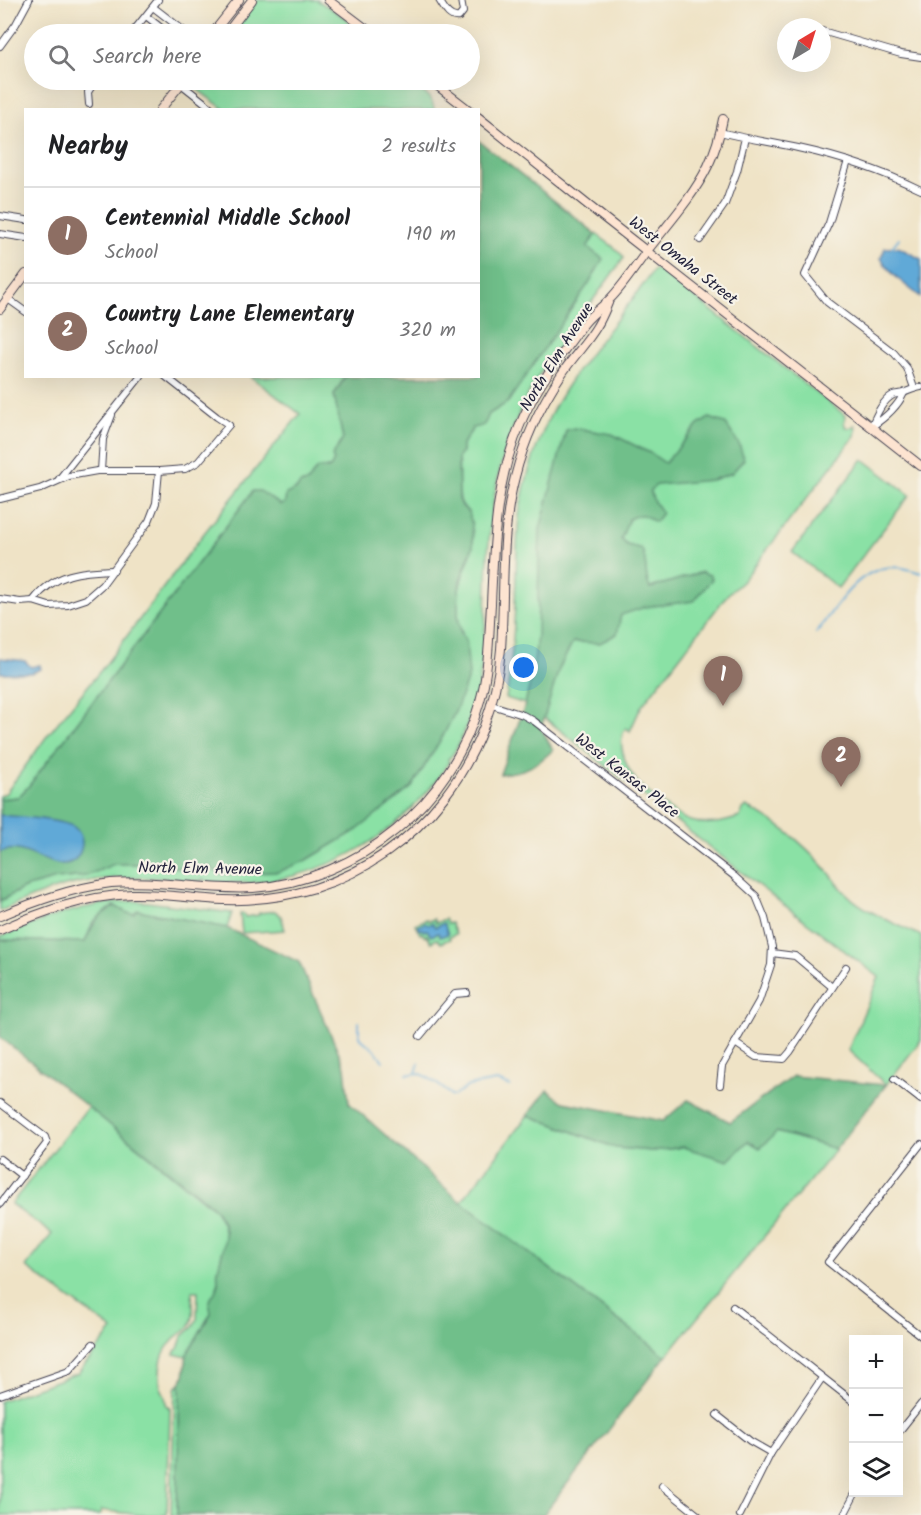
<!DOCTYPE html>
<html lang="en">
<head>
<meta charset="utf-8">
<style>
	:root { --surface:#fff; --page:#f6f6f6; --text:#202124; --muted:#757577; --line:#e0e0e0; --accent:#111827 }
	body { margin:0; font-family:Kalam,sans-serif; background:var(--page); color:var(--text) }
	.controls { position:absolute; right:18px; bottom:18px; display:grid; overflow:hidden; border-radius:0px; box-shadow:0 6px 24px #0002 }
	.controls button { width:54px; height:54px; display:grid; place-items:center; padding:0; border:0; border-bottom:2px solid var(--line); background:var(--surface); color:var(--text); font:30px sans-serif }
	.compass { position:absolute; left:777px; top:18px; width:54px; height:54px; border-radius:50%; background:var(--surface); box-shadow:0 6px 24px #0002; rotate:38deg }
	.you { position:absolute; left:524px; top:668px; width:21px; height:21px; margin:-15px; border:4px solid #fff; border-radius:50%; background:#1a73e8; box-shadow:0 0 0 9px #1a73e833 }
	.badge { display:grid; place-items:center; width:39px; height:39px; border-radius:50%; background:var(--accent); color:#fff; font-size:20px; font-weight:700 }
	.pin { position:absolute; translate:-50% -50px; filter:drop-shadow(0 2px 3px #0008) }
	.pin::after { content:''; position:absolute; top:32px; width:21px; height:18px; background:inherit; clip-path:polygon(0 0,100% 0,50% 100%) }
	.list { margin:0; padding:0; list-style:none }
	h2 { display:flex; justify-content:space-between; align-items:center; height:78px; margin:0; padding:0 24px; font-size:26px }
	h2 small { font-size:20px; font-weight:400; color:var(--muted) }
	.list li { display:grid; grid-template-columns:39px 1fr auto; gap:18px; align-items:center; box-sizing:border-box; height:96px; padding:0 24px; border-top:2px solid var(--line) }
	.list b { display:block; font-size:22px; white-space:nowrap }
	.list p { margin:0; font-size:20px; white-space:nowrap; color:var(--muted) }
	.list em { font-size:20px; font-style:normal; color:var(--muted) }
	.icon { flex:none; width:33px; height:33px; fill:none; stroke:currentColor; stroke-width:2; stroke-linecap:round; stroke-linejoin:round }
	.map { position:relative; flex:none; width:921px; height:1515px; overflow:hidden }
	.search { position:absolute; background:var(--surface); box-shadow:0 6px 24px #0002; left:24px; top:24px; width:456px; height:66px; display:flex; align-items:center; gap:15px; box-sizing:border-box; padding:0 21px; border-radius:33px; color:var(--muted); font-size:22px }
	.panel { position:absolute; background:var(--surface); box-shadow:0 6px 24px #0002; left:24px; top:108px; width:456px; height:270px; border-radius:0px }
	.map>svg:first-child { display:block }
	.green { fill:#8ae1a5; stroke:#568270; stroke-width:1.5 }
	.forest { fill:#6fbf8a; stroke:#487062; stroke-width:1.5 }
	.water { fill:#60a9d7; stroke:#416689; stroke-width:1.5 }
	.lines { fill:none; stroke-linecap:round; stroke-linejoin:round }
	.stream { stroke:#60a9d7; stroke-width:2 }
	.street-casing { stroke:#413f50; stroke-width:8 }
	.secondary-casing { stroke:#413f50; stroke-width:10 }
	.street { stroke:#fff; stroke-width:6 }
	.secondary { stroke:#fde4d1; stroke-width:8 }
	.labels { text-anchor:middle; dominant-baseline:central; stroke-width:4.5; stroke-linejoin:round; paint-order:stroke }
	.street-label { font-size:16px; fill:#22223b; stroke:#f7f3e8 }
</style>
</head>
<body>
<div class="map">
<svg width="921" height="1515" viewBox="0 0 921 1515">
	<rect width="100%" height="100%" fill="#f7f3e8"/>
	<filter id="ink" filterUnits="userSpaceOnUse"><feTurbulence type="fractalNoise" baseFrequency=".0167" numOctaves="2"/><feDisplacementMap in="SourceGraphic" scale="12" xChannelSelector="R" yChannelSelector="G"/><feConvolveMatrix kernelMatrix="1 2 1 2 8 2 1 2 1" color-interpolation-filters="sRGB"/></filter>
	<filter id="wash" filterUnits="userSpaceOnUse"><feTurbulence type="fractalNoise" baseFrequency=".008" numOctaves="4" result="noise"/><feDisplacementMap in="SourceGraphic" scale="24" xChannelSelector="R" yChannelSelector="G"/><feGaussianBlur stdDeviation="1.35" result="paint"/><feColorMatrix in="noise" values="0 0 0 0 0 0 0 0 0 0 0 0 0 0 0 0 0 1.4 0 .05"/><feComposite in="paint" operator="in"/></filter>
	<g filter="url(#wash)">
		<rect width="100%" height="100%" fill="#efe3c6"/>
		<g class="green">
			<polygon points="257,0 317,0 346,18 349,21 351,29 358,34 230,34"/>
			<path d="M192,80H412L411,83C420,90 434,97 434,110L224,109L194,87L191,83Z"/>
			<path d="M596,234C605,241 618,248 624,258C608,279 593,300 578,321C564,340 549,359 536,380C507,430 493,483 489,540C484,606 491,675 462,737C458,744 455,755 448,759L449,762C413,819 358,859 293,876C276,880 259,883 242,883C230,882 212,885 202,879V881C155,877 110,874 65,886C42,892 21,902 0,911V901L24,888L56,879L86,876L114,864H152L197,870L203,868L307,860L357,830L412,787L444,734L456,710L466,642C454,619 456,593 465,570C468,561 473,552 473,543C473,534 473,523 469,515C467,509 461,506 460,499C457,486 460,471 458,457L462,452V445L473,428L487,418L489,414L508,402L537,357L587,247Z"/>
			<path d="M654,269L660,270L846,416L844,423L846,427L850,428L855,425L856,430L855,436L742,582L728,594L641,707L630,731L626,728C621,733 621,741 622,749C624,760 628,770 635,779C644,791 675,816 690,821C708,826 723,823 740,817L743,809L746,807C777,821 805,845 827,870C834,878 840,888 848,895C863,911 901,926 921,936V1040L886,1085L848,1050L879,977L759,886L528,705L506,698C513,658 515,617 516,576C517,554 517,530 520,508C525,481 533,454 544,429C568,371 620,321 654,269Z"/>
			<path d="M251,377H345L334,395L343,439L333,456C336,473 325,466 318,469C312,471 312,477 309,481C302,487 307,479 300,485C298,486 298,488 297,489C289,495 287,491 285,503L281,505L270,498L253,491L28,787L18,797L0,799V796L6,793L47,736L106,664L205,532L300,414Z"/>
			<polygon points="863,459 910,495 838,588 792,552"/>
			<path d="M132,901L147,902L232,913L227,928L138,910L134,914L127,913L115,906L93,922L85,942L0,940V937C44,919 83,903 132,901Z"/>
			<polygon points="275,911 281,916 285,930 242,933 240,914 244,914 245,917 259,915 259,913"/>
			<polygon points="427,919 428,921 434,919 436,923 445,919 448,924 451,923 456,934 449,937 450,939 441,943 437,939 431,942 427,935 424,936 422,933 420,934 415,924"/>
			<path d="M88,1107L215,1210L222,1223L226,1239L218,1271V1284L211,1313L186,1357L174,1354L178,1349L182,1337L193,1327L197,1319L198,1291H192C192,1303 197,1319 187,1329C180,1336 178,1332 172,1342C161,1351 159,1369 160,1383C160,1388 163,1391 165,1396C166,1402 165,1405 170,1409L167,1515H140L101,1510L100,1515H0V1401L78,1373L113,1330L26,1267L52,1234L11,1204Z"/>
			<polygon points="528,1115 616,1148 653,1151 683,1147 728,1160 749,1140 776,1132 836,1149 666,1356 461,1202"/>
			<polygon points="180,1383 177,1515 171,1515 175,1389"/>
		</g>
		<g class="forest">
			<path d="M479,141L596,234L587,247L603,259L591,280L508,402L489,414C484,425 486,426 473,428L462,445V452L458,457L459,499L462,506L469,513L472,524L473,546L460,581L458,601V618L461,633L466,642L469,675L456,710L444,734L412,787L357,830L307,860L278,872L220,874L209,867L197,870L152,864H114L86,876L56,879L24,888L0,901V799L18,797L28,787L253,491H260L281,505L285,503L286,494L297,489L300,484L308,482L315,471L318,468L328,469L331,467L334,460L332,456L343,439L334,395L345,377L478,376Z"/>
			<path d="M709,418L725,423L739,444L744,459L732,473L712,480L657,485L650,490L654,502L662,513L655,522C644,515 642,512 629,519L621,539L627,545L642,549C648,562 644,578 650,588L702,572L710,575L712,579L694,601L645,607L621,615L617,634L600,643L573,642L559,669L541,728L553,750C535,767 524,772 500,774L524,708L533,671L537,635L540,529L566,430L574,428L612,434L650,453L665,463L698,425Z"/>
			<path d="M115,906L127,913L134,914L138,910L227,928L299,962L345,1067L349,1103L461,1202L666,1356L543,1515H177L180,1383L184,1376L187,1354L211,1313L209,1301C213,1295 217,1291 218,1284C218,1279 217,1274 218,1269C224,1243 233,1228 211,1205L0,1037V940L85,942C95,921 94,918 115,906Z"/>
			<polygon points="793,1076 886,1085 836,1149 777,1132 760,1148 748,1141 728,1161 683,1147 653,1151 616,1148 528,1115 547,1090 563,1102 663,1121 688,1100 730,1122"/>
		</g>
		<g class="water">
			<path d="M898,247L921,259V297C905,285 891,275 881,258L885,248Z"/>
			<polygon points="0,658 25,661 31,667 40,665 41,669 31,673 0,673"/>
			<path d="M0,815C17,817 60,819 74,827C79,831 82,836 82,843C82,848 81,851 78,856C64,876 36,853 18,850C12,849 6,850 0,852Z"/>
			<polygon points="425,923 428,925 432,923 435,927 444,923 448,934 440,937 438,933 431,936 427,930 424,931 423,929 420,930 418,926"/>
		</g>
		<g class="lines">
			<g class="stream">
				<polyline points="892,247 899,238"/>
				<path d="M816,633C836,607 857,568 893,567C903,567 912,570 921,573"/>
				<polyline points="359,1022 359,1037 376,1051 383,1061"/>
				<polyline points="416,1073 419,1063"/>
				<path d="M407,1074C412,1075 416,1072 421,1074C427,1076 447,1091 451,1095L453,1096L462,1091L468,1086L497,1081L510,1086"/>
			</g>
		</g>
	</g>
	<g filter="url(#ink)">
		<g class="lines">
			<g class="street-casing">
				<g id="street">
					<path d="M439,0C444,8 449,19 459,17L463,12L461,0"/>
					<polyline points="153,7 188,34"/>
					<polyline points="146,16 169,34"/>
					<polyline points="822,31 901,54 921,57"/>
					<polyline points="131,34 158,0"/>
					<polyline points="0,46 16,24 29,0"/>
					<polyline points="181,84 214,110"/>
					<polyline points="89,104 88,92 96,80"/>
					<path d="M720,132C746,139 772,142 798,148C840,157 882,171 921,190"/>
					<polyline points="848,161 829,223 805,275 827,302 894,353 907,368 914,388"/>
					<polyline points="0,216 26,220"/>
					<polyline points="0,234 26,238"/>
					<polyline points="700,240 725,204 737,171 745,138"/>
					<polyline points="8,299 26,312"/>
					<path d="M871,427C876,416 882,401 893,395C895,394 901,394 903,393C909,391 914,388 921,387"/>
					<path d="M871,427C885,418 897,408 904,393"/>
					<polyline points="101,471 103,439 112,415"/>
					<polyline points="59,479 141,376"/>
					<polyline points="0,499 40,489 69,476 97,471 159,471 185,469 198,462 229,425 217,417 165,376"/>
					<polyline points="0,599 20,602 33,601 49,606 68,605 86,599 102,585 149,521 156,503 159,471"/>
					<path d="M33,601C54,573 81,571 114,570"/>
					<polyline points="492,705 523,715 534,721 734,876 756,896 765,918 772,947 771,965 759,1001 722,1066 720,1085"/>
					<polyline points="772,953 795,956 832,987"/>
					<polyline points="420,1036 455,994 467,993"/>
					<polyline points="735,1043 756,1057 784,1059 790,1052 846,967"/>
					<polyline points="894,1079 921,1100"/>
					<polyline points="0,1103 45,1137 47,1143 0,1204"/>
					<polyline points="921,1144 828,1262 921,1336"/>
					<polyline points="0,1159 22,1176"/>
					<polyline points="733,1307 854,1402"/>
					<polyline points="0,1395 69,1371 93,1344"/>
					<polyline points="717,1415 750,1441 771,1453"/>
					<polyline points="898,1433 921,1404"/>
					<polyline points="662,1486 698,1515"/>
					<polyline points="740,1515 771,1453 822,1378"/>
					<polyline points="844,1515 856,1492"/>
				</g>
			</g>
			<g class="secondary-casing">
				<g id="secondary">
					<polyline points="328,0 373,34"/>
					<polyline points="212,34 239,0"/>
					<polyline points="226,34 252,0"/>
					<polyline points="430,80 469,110"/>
					<polyline points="160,110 184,80"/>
					<polyline points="478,117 603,217 921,466"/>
					<polyline points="0,309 26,274"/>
					<path d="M0,916C36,901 72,888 111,883C159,879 205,891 253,888C359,880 452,804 480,701C489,670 489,637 491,604C494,537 495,480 523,418C535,391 551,368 568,345C576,335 582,324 591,316C597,310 604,305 610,299C624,285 635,267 647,251C668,224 693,197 708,166C715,151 720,135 723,119"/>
					<path d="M0,930C43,911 85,896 132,894C163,893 193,899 224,900C254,901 285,897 315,888C419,855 493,759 501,649C505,592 500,533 515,477C524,441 540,406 561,375C572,358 587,343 597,326C602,318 605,310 608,303"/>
				</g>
			</g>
			<use href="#street" class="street"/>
			<use href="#secondary" class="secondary"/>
		</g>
	</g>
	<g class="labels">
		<g class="street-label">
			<text transform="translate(683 261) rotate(38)">West Omaha Street</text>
			<text transform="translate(557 357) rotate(-58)">North Elm Avenue</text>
			<text transform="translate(627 776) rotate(38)">West Kansas Place</text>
			<text transform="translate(200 869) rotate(1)">North Elm Avenue</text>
		</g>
	</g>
</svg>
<div class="controls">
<button>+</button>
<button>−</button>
<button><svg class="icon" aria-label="layers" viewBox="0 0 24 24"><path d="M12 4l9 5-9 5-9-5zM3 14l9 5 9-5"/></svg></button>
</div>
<svg class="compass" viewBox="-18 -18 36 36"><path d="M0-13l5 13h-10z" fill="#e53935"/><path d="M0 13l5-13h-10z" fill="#757577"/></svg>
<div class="you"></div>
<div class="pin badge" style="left:723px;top:706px;background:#8d6e63">1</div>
<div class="pin badge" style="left:841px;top:787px;background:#8d6e63">2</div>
<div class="search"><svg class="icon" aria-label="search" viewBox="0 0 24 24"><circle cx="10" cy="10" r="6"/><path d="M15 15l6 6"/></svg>Search here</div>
<section class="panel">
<h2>Nearby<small>2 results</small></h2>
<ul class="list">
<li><span class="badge" style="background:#8d6e63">1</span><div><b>Centennial Middle School</b><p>School</p></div><em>190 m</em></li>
<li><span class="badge" style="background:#8d6e63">2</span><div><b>Country Lane Elementary</b><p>School</p></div><em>320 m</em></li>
</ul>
</section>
</div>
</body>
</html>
